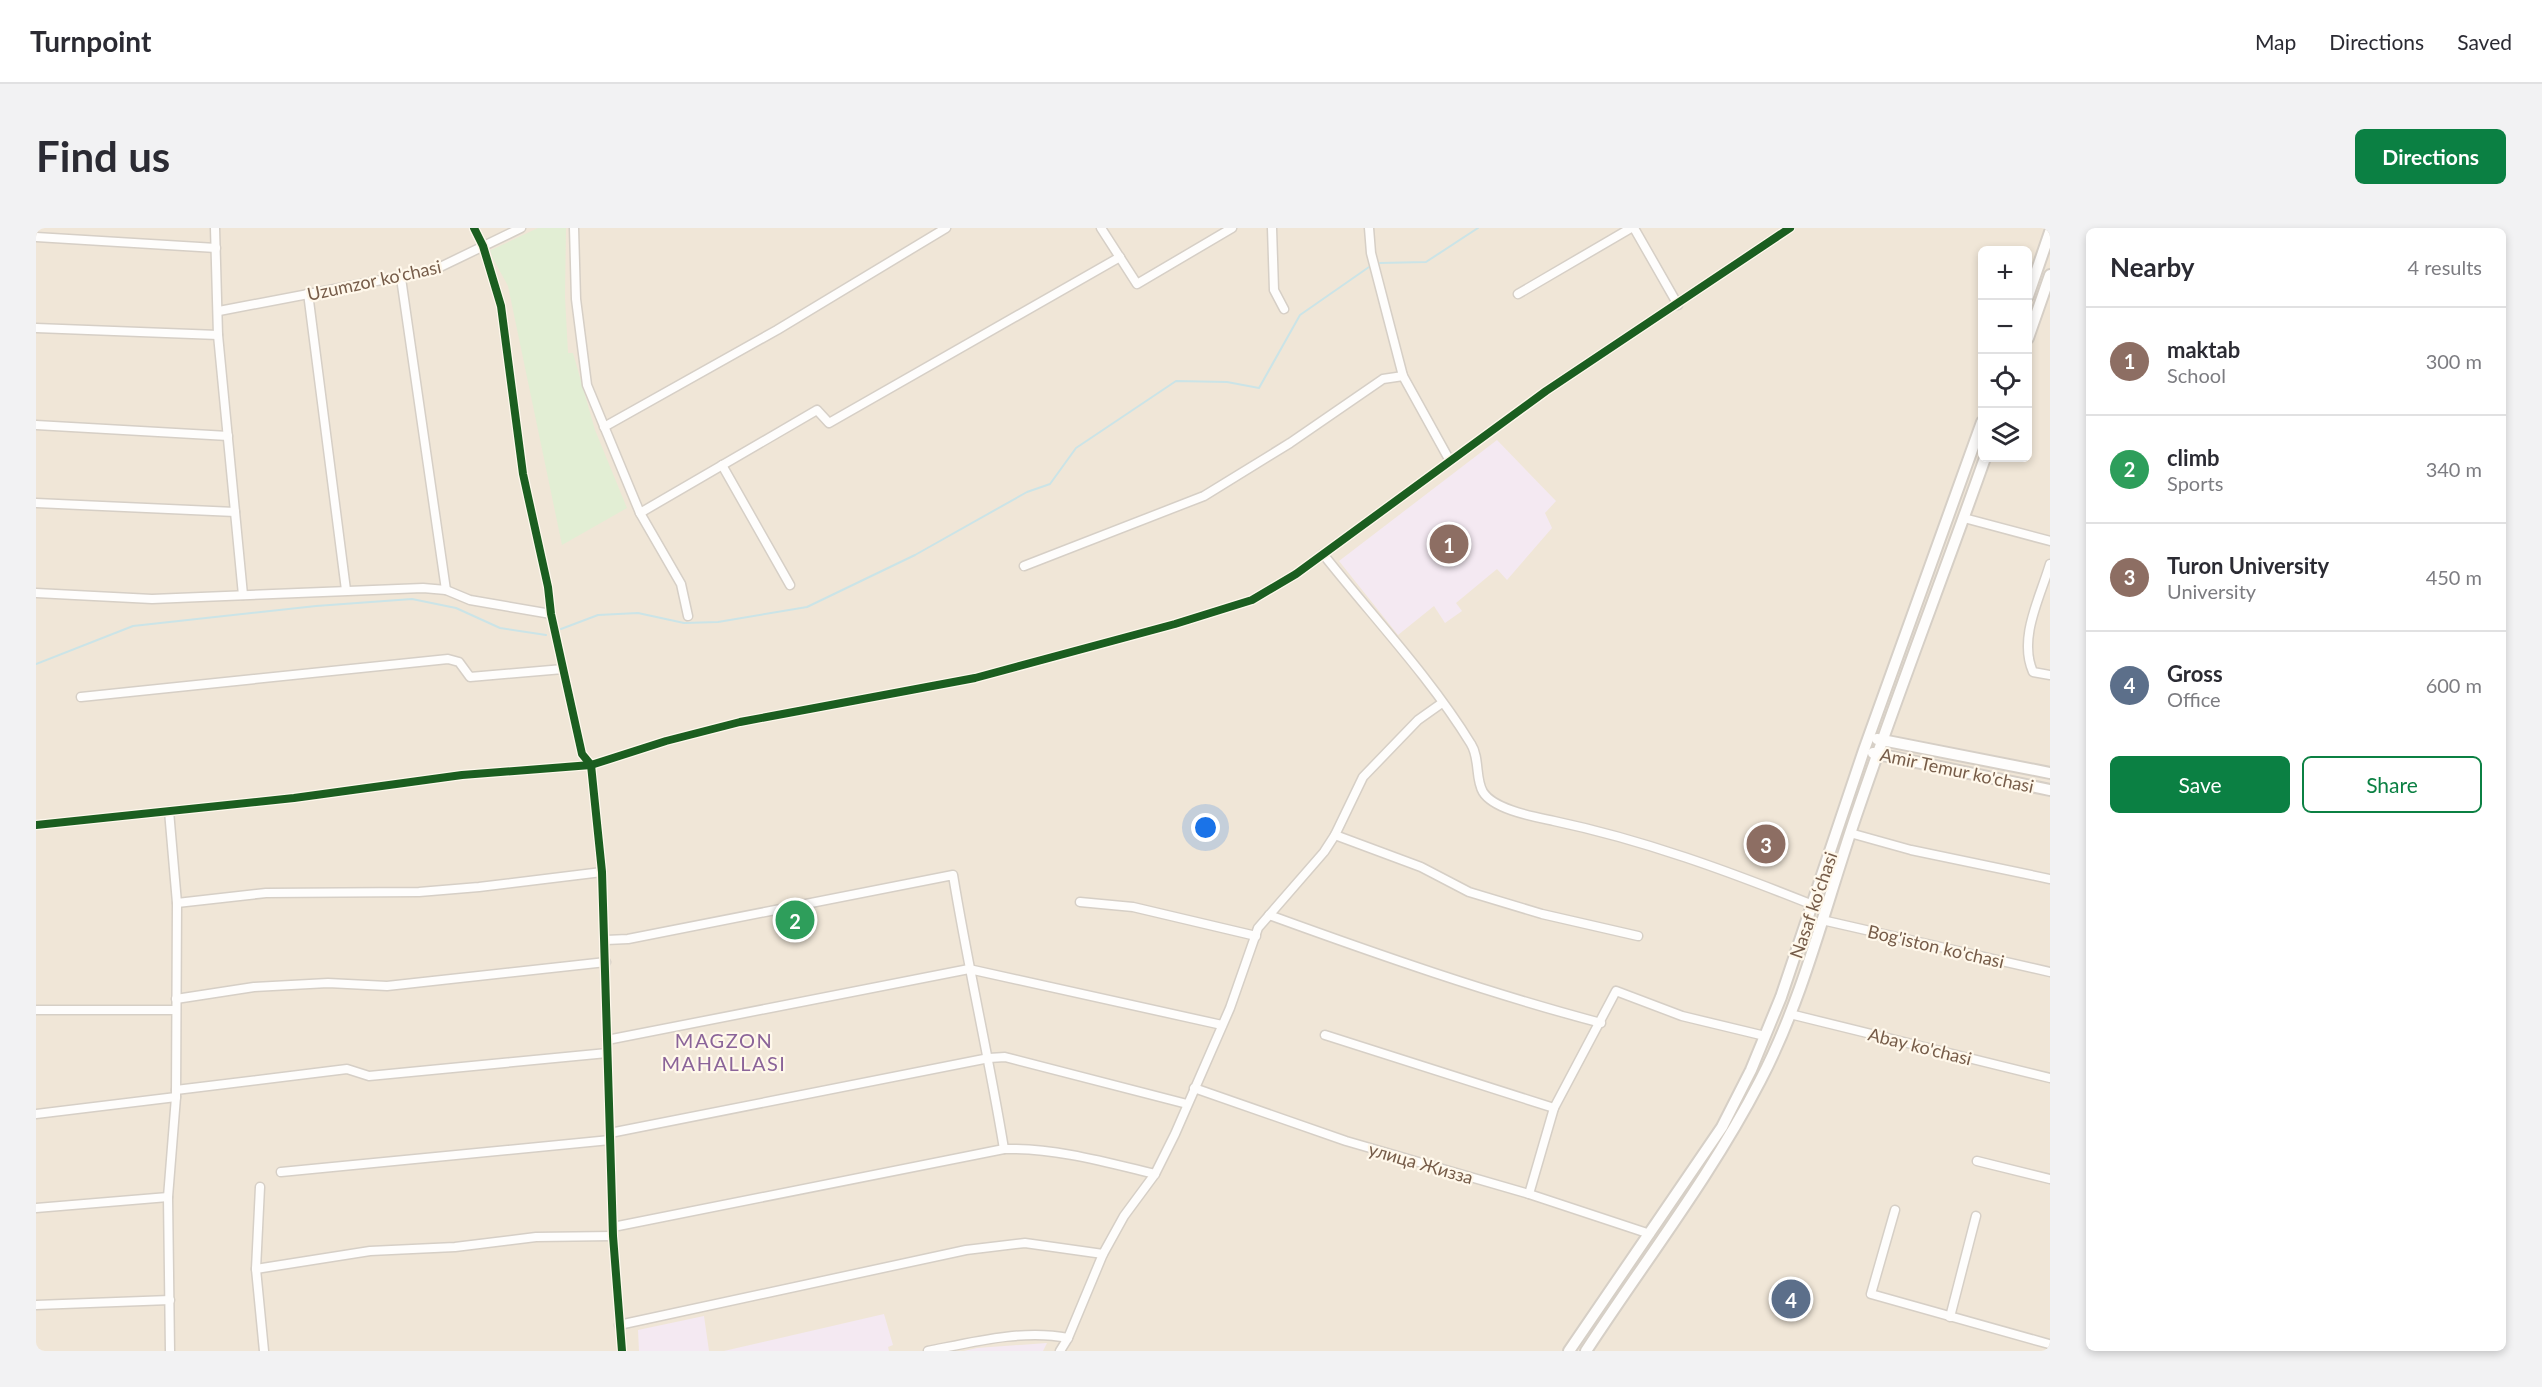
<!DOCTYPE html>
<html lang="en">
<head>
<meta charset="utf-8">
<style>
	:root { --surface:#fff; --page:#f2f2f3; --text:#2b2b33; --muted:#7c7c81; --line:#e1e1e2; --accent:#0b8043 }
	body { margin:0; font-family:Lato,sans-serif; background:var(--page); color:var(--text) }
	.controls { position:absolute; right:18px; top:18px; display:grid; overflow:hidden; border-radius:9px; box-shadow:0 3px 9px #0003 }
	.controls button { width:54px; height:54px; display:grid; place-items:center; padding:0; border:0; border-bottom:2px solid var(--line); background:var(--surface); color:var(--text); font:30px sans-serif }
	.you { position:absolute; left:1170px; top:600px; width:21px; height:21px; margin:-15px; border:4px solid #fff; border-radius:50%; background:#1a73e8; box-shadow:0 0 0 9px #1a73e833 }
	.badge { display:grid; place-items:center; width:39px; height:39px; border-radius:50%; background:var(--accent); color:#fff; font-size:20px; font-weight:700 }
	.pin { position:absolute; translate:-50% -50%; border:3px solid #fff; box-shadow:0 2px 6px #0006 }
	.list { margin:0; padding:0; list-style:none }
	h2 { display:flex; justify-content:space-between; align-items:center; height:78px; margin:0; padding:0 24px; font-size:26px }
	h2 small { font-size:20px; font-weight:400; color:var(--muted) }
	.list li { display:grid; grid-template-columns:39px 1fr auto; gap:18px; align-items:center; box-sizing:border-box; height:108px; padding:0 24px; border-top:2px solid var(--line) }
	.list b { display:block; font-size:22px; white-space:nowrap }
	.list p { margin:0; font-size:20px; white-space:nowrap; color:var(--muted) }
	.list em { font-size:20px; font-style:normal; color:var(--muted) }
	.actions { display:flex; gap:12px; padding:18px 24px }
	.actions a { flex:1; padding:14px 0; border:2px solid var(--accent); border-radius:9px; text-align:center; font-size:21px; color:var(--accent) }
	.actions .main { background:var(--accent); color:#fff }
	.icon { flex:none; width:33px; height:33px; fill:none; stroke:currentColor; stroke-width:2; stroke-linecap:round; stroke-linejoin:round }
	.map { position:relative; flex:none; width:2014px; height:1123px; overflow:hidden; border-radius:9px }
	header { display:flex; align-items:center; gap:36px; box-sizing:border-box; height:84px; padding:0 30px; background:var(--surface); border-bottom:2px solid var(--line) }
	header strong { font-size:28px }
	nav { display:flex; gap:33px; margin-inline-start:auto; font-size:21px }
	.intro { display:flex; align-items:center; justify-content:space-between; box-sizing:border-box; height:144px; padding:0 36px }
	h1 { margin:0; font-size:42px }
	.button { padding:15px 27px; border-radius:9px; background:var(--accent); color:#fff; font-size:21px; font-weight:700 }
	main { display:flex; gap:36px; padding:0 36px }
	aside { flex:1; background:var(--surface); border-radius:9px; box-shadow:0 3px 9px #0003 }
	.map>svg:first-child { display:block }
	.residential { fill:#f0e6d7; fill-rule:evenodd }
	.education { fill:#f4e9f2 }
	.green { fill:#e2eed4 }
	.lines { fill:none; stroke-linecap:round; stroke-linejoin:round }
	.stream { stroke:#cbe4e7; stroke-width:2 }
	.street-casing { stroke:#d6cfc6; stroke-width:11 }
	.secondary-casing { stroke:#d6cfc6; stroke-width:14 }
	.street { stroke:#fefdfc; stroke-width:8 }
	.secondary { stroke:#fefdfc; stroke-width:10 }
	.cycleway-casing { stroke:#fff8eb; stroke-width:11 }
	.cycleway { stroke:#1b5e20; stroke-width:8 }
	.labels { text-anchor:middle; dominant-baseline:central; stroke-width:4.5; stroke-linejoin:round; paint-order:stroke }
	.street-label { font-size:18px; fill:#765c49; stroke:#fff8eb }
	.neighbourhood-label { font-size:20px; letter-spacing:1.5px; fill:#8b6499; stroke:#fff8eb }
</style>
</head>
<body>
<header>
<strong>Turnpoint</strong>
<nav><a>Map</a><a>Directions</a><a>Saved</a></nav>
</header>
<div class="intro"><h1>Find us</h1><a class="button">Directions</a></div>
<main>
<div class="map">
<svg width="2014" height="1123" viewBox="0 0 2014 1123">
	<rect width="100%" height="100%" fill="#f7f3ea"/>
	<path class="residential" d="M0,0H2014V1123H0ZM1946,22H1992V230H1946Z"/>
	<g class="education">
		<polygon points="1461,212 1520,273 1509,285 1516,300 1471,352 1461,341 1420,375 1426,383 1409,395 1398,378 1362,407 1303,333"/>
		<polygon points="848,1086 857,1117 852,1119 853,1123 688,1123"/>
		<polygon points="668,1088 673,1123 603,1123 602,1102"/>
		<polygon points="1011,1115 1007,1123 928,1123 941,1120"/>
	</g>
	<g class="green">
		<polygon points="502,0 530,0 529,69 532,125 537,125 559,202 591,280 526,317 472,58 453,23"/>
		<polygon points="769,684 772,694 751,699 745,690"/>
	</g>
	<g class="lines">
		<g class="stream">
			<polyline points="1344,35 1390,34 1442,0"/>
			<polyline points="525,401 562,387 602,385 648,395 682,394 771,379 879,327 991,264 1014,256 1040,220 1140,153 1191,154 1223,160 1264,87 1333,39"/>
			<polyline points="0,436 97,398 280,378 376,371 420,380 464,400 510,407"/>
		</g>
		<g class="street-casing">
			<g id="street">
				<polyline points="179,0 182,107 207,367"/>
				<polyline points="438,0 447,18 465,78 487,246 512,359 515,386 546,526 555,537 566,644 577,1008 586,1123"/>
				<polyline points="538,0 540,71 551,157 604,285 645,356 652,388"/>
				<polyline points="1065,0 1101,56 1196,0"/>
				<polyline points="1236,0 1238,62 1248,81"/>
				<polyline points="1333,0 1335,25 1367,148 1414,233"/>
				<polyline points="1598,0 1642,77"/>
				<polyline points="0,9 180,20"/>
				<polyline points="365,50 410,362"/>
				<polyline points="272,65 310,362"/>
				<polyline points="1482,66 1595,0"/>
				<polyline points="183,83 398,42 485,0"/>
				<polyline points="0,100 182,107"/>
				<polyline points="0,197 192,208"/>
				<polyline points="568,199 741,102 910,0"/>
				<polyline points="686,237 754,357"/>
				<polyline points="0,275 199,284"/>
				<polyline points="604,285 781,182 793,195 1084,29"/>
				<polyline points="1928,290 2014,313"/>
				<path d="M1287,326C1336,388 1394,449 1435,516C1444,530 1439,551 1447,564C1458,582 1500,589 1518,593C1608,612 1692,643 1777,677"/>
				<path d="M2014,336C2004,370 1982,410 1997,444L2014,447"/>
				<polyline points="988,338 1168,268 1254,215 1347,151 1367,148"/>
				<polyline points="0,365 116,371 387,360 410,362 434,372 515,386"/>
				<polyline points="45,469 412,431 423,434 434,449 527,441"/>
				<polyline points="133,583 141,675 140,869 132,969 134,1123"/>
				<polyline points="0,597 258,570 426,547 555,537 630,513 704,494 939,450 1139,396 1216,372 1260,346 1510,163 1754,0"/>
				<polyline points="1814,605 1875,622 2014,651"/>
				<polyline points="1299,607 1385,639 1433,664 1506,686 1602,708"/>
				<polyline points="1044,674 1097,679 1220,708"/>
				<polyline points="141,675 230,665 383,664 443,659 566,644"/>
				<path d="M1233,687C1343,727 1452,765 1565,795"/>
				<polyline points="1786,692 2014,744"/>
				<path d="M570,712L592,711L917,647C932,739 953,829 968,921"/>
				<polyline points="140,771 218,759 292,755 351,758 570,734"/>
				<polyline points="0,782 140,782"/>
				<polyline points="1754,786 2014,850"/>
				<polyline points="1289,807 1518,880"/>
				<polyline points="571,812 933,741 1186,797"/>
				<polyline points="1158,860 1310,913 1493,966 1614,1006"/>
				<polyline points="140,862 311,841 333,848 571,825"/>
				<polyline points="0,886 140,869"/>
				<polyline points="574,905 953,830 969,829 1151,876"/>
				<polyline points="1941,933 2014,951"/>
				<polyline points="245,944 574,912"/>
				<polyline points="224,959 220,1041 228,1123"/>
				<polyline points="1493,966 1518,880 1580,763 1646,788 1729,808"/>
				<polyline points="0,980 132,969"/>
				<polyline points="1859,982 1835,1066 2013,1116"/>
				<path d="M577,999L968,921C1020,920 1069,934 1119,946"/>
				<polyline points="220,1041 334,1023 419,1019 500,1009 577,1008"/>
				<polyline points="0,1077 134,1072"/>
				<polyline points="1914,1089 1940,988"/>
				<polyline points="583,1097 930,1022 989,1015 1067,1026"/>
				<path d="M892,1123C937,1114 987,1101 1032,1110"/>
				<polyline points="1024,1123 1032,1110 1067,1026 1088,988 1119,946 1139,906 1194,780 1222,700 1288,624 1299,607 1327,549 1382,492 1406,475"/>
			</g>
		</g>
		<g class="secondary-casing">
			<g id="secondary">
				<polyline points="1992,68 2014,4"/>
				<polyline points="1992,110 2014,47"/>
				<polyline points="1841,511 2014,545"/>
				<polyline points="1837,525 2014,562"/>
				<polyline points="1533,1123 1686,899 1715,842 1745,769 1828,522 1946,194"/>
				<path d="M1550,1123C1608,1034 1675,948 1724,853C1769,767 1791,670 1823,579C1863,462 1908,346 1949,230"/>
			</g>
		</g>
		<use href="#street" class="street"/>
		<use href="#secondary" class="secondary"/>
		<g class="cycleway-casing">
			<g id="cycleway">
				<polyline points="438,0 447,18 465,78 487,246 512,359 515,386 546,526 555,537 566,644 577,1008 586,1123"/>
				<polyline points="0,597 258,570 426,547 555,537 630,513 704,494 939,450 1139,396 1216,372 1260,346 1510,163 1754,0"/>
			</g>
		</g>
		<use href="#cycleway" class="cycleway"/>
	</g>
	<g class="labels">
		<g class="street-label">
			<text transform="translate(338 52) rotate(-12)">Uzumzor ko'chasi</text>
			<text transform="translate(1921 542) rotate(12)">Amir Temur ko'chasi</text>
			<text transform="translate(1777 677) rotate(-71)">Nasaf ko‘chasi</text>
			<text transform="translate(1900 718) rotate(13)">Bog'iston ko'chasi</text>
			<text transform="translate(1884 818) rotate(14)">Abay ko'chasi</text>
			<text transform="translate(1385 935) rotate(16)">улица Жизза</text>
		</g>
		<g class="neighbourhood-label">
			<text x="688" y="812">MAGZON<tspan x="688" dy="23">MAHALLASI</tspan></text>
		</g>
	</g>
</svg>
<div class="controls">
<button>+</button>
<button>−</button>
<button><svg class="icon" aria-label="locate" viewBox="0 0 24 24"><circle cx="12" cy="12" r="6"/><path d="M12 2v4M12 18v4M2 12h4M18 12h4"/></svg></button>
<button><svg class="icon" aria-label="layers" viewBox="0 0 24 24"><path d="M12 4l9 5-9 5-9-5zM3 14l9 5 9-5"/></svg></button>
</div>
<div class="you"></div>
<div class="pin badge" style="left:1413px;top:316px;background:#8d6e63">1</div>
<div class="pin badge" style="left:759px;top:692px;background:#2e9e5b">2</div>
<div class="pin badge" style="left:1730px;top:616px;background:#8d6e63">3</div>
<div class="pin badge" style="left:1755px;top:1071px;background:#5c6f8a">4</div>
</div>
<aside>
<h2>Nearby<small>4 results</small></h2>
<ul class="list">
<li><span class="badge" style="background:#8d6e63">1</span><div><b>maktab</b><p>School</p></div><em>300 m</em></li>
<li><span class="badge" style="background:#2e9e5b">2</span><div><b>climb</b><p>Sports</p></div><em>340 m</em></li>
<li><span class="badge" style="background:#8d6e63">3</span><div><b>Turon University</b><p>University</p></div><em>450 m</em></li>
<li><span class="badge" style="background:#5c6f8a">4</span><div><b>Gross</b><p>Office</p></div><em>600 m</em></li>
</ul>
<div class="actions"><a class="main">Save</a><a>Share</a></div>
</aside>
</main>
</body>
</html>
